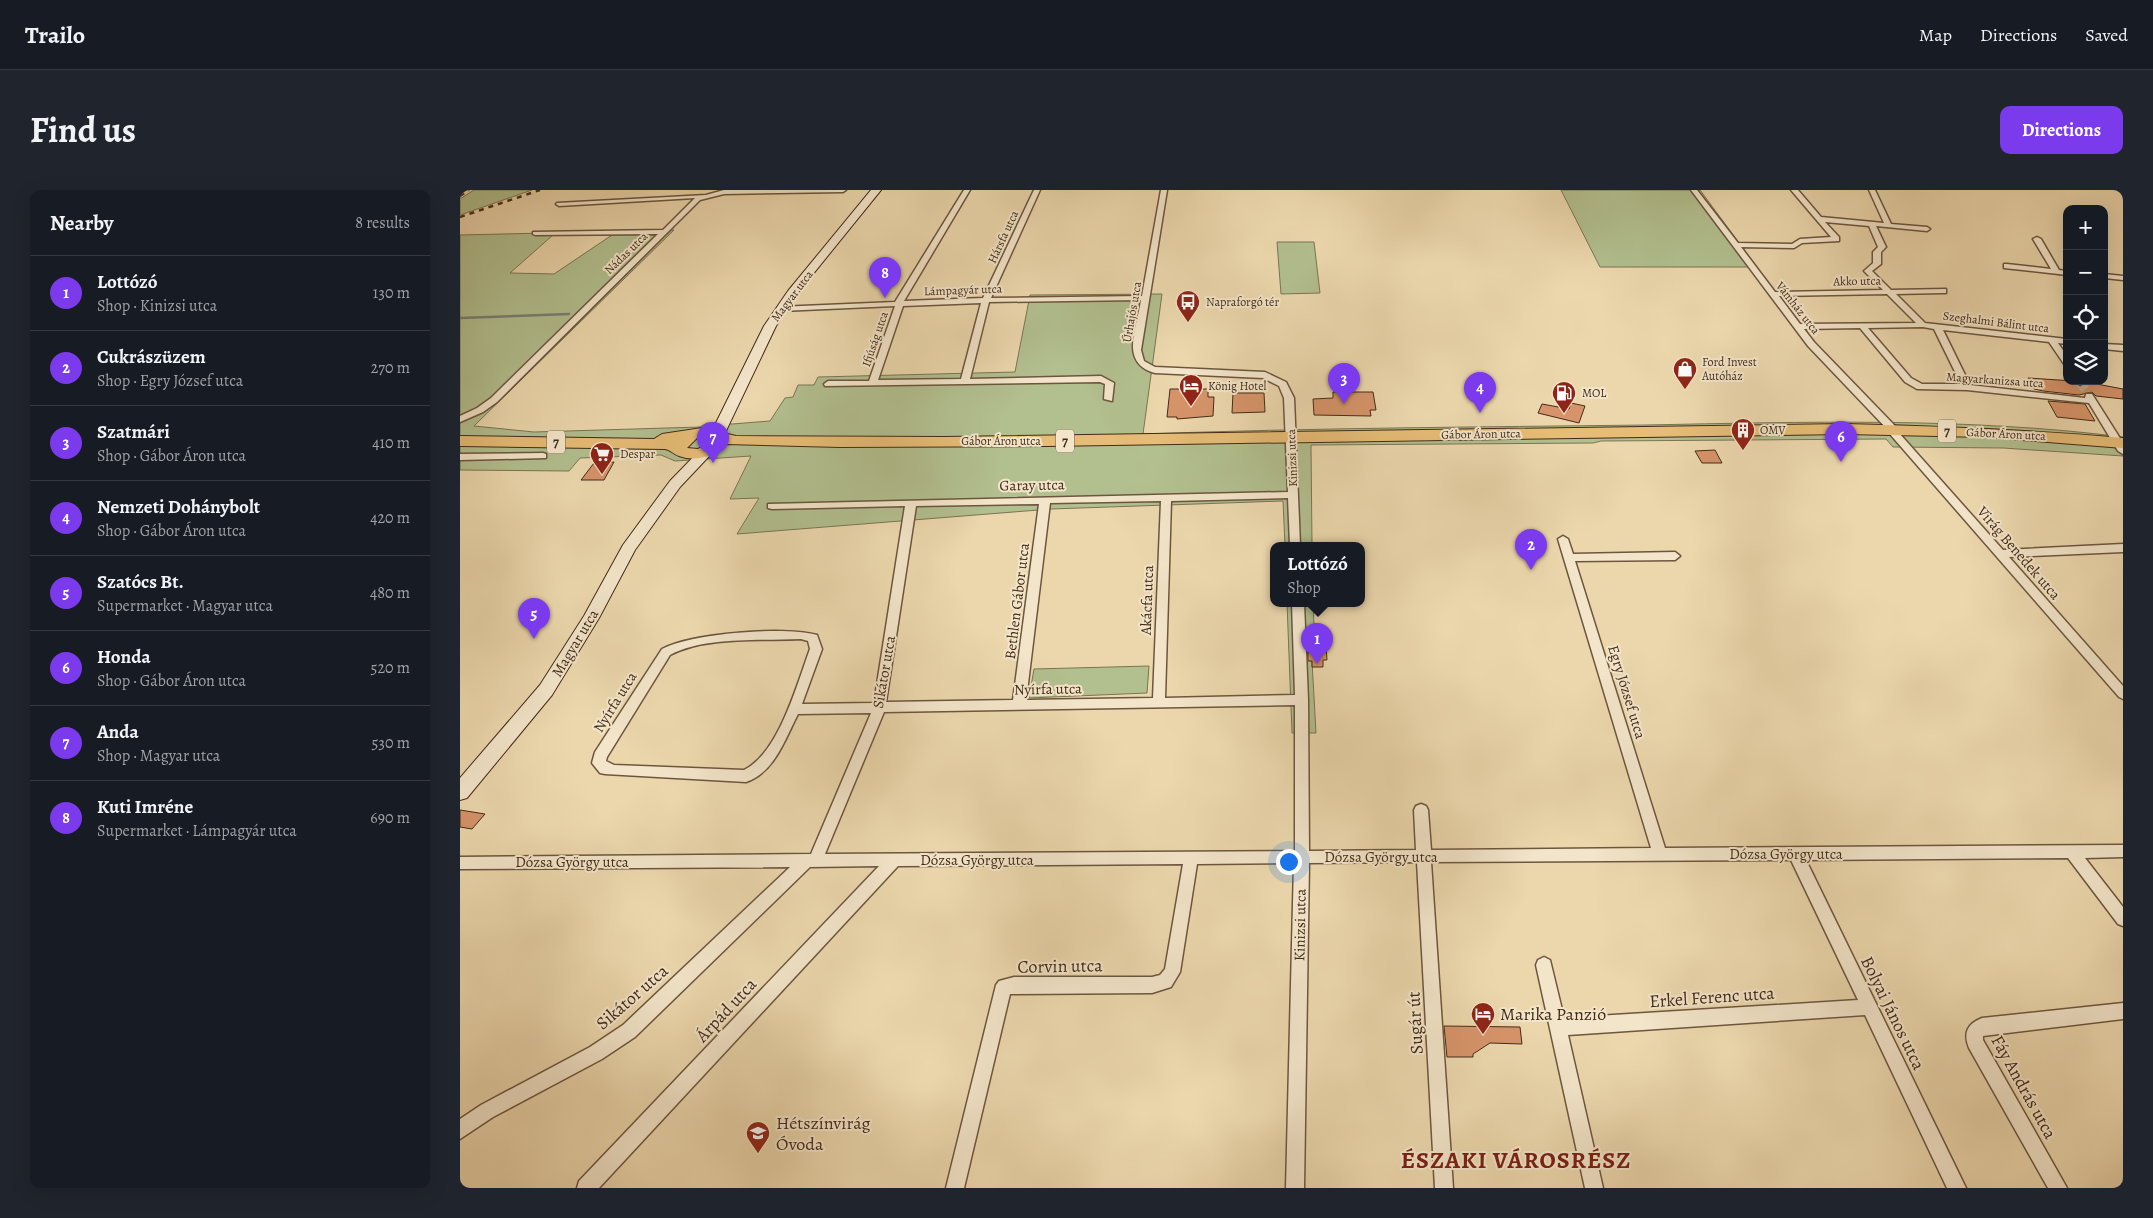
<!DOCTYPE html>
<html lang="en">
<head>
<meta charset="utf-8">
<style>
	:root { --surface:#171b24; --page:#20242c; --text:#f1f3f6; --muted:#9ea1a6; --line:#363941; --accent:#7c3aed }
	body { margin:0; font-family:Alegreya,serif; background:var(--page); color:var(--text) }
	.controls { position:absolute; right:15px; top:15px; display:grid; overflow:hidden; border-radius:10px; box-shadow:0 5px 20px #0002 }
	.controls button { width:45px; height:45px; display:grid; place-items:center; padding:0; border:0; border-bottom:1px solid var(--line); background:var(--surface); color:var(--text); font:25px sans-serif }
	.you { position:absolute; left:828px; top:671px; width:18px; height:18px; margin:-12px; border:4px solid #fff; border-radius:50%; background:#1a73e8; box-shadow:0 0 0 8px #1a73e833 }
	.badge { display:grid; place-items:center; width:32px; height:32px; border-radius:50%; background:var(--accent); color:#fff; font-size:16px; font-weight:700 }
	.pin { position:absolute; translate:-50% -41px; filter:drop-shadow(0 1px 2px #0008) }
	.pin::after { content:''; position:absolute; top:26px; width:18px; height:15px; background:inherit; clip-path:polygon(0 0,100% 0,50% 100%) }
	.popup { position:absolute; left:810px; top:352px; width:95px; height:65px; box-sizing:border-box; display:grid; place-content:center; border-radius:10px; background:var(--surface); filter:drop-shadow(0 1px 4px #0005); font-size:16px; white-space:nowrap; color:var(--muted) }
	.popup b { font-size:19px; color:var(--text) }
	.popup::after { content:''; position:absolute; left:50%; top:100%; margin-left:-10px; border:10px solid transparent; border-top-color:var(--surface) }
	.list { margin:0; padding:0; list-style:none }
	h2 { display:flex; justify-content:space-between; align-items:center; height:65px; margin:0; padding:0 20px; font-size:21px }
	h2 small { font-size:16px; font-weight:400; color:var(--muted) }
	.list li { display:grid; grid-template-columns:32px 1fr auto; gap:15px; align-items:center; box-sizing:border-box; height:75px; padding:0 20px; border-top:1px solid var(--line) }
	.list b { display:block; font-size:19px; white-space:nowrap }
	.list p { margin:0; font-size:16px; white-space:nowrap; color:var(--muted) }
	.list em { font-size:16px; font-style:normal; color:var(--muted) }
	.icon { flex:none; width:28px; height:28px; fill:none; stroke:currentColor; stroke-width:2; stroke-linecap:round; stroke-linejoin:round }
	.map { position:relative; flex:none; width:1663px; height:998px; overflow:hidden; border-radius:10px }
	header { display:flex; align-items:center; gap:30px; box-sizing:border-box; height:70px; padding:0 25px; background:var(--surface); border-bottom:1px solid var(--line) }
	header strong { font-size:24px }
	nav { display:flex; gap:28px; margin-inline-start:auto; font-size:18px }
	.intro { display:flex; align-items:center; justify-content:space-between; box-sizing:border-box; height:120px; padding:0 30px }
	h1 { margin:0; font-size:35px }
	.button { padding:12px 22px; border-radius:10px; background:var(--accent); color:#fff; font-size:18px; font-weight:700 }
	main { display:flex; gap:30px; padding:0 30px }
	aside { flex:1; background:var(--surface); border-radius:10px; box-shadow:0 5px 20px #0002 }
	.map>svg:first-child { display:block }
	.green { fill:#b2bf8f; stroke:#7a7554; fill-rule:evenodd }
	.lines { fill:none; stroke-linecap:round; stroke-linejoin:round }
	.stream { stroke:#788075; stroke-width:2.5 }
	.building { fill:#d7946a; stroke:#432b19 }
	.street-tunnel { stroke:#cab58f; stroke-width:9; stroke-dasharray:9 5; stroke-linecap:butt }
	.street-casing { stroke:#6d563e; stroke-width:3 }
	.secondary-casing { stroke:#432b19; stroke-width:2 }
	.primary-casing { stroke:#432b19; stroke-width:2 }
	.street { fill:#f3e5ca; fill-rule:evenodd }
	.secondary { fill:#f3e5ca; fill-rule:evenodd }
	.primary { fill:#e6bc76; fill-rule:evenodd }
	.rail { stroke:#432b19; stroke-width:2.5; stroke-dasharray:5 5; stroke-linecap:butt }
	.labels { text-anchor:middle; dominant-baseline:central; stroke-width:4; stroke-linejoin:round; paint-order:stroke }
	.far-street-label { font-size:12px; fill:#432b19; stroke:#f3e5ca }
	.far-poi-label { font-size:12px; fill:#432b19; stroke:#f3e5ca; text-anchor:start }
	.shield { fill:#f3e5ca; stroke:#78634e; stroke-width:1 }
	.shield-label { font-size:14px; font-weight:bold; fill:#432b19 }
	.street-label { font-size:15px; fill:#432b19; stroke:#f3e5ca }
	.near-street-label { font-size:18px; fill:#432b19; stroke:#f3e5ca }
	.near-poi-label { font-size:18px; fill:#432b19; stroke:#f3e5ca; text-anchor:start }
	.near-district-label { font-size:24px; font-weight:bold; letter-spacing:1px; fill:#7a1f14; stroke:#f3e5ca }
</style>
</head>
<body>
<header>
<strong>Trailo</strong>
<nav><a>Map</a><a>Directions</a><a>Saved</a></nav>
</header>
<div class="intro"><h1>Find us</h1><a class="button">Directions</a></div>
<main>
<aside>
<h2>Nearby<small>8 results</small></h2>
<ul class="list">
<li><span class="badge">1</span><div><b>Lottózó</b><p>Shop · Kinizsi utca</p></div><em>130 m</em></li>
<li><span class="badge">2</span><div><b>Cukrászüzem</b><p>Shop · Egry József utca</p></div><em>270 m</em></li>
<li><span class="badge">3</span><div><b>Szatmári</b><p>Shop · Gábor Áron utca</p></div><em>410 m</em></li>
<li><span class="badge">4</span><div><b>Nemzeti Dohánybolt</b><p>Shop · Gábor Áron utca</p></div><em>420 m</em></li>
<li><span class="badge">5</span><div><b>Szatócs Bt.</b><p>Supermarket · Magyar utca</p></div><em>480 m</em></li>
<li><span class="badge">6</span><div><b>Honda</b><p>Shop · Gábor Áron utca</p></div><em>520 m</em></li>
<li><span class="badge">7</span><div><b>Anda</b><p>Shop · Magyar utca</p></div><em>530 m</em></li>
<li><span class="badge">8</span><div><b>Kuti Imréne</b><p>Supermarket · Lámpagyár utca</p></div><em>690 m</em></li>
</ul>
</aside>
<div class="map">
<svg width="1663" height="998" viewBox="0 0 1663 998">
	<rect width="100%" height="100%" fill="#ecd7ad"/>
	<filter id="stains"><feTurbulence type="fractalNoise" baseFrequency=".004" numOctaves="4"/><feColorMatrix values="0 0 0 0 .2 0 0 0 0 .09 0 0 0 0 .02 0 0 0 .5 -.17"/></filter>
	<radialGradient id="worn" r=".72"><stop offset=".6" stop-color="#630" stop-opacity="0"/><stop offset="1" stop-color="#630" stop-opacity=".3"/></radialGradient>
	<g class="green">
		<polygon points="14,0 72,0 0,25 0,9"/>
		<polygon points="1101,0 1240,0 1297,77 1140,77"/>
		<path d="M214,40L14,236L74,242L240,237L247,233L272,234L310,231L325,208L333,207L338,195H354L358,187L555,182L570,105L702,104L683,244C850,238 1018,237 1185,235C1344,232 1505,227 1663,247V266L1543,258L1433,257L1426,249L1141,251L1133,253L851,255L852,355H825L823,311L591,319L277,344L299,308L270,309L291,266L215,271L201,265L120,268L109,281L0,280V45ZM93,45H152L94,84L50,83Z"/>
		<polygon points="817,52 854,52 860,103 821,104"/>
		<polygon points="827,413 853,413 855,455 847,456 848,470 852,471 856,543 832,543"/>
		<polygon points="689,476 687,503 569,508 574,479"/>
	</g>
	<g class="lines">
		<polyline class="stream" points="0,128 109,124"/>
	</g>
	<g class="building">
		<polygon points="1568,188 1614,191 1620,197 1626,192 1663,199 1663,209 1636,206 1632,202 1619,205 1583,201 1574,199"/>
		<polygon points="710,199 748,199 748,207 754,207 753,226 717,229 717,227 707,227"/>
		<polygon points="873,202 913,202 916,220 910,220 911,226 854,225 853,209 873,208"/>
		<polygon points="773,203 804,203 805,222 772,223"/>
		<polygon points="1588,211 1625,214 1635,231 1597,227"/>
		<polygon points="1111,213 1125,216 1119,233 1078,223 1082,214 1109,219"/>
		<polygon points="1255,260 1262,273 1242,273 1235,261"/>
		<polygon points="154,272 144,290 121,290 134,273"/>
		<polygon points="848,455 866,455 867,470 863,470 863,477 852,477 852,471 848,471"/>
		<polygon points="0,620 25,624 12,639 0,637"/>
		<polygon points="984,836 1060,837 1062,854 1030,853 1013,864 1013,867 987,867"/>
	</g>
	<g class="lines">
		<polyline class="street-tunnel" points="1620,192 1628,204"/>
		<g class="street-casing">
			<g id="street">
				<polygon points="264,0 386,0 383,2 264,4 240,10 37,212 23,222 0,232 0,226 17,218 31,208 198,44 75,45 73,44 73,42 203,40 235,8 99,16 96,14 97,13 246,5"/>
				<path d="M504,0H510L444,111L523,108L574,0H580L531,108L682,106L701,0H707L681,160L684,171L695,177L805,182L826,192L834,208L840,355H830L828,308L711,311L705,508L835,505L832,413H844L848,510L849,661L956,660L954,620L956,616L961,614L966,616L968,620L971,660L1191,658L1098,349L1103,346L1108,349L1113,364L1215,362L1220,366L1215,370L1115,371L1205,658L1663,655V667L1625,668L1663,717V736L1658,734L1608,668L1346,670L1506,998H1487L1405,825L1108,845L1143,998H1125L1076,775L1078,770L1084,767L1090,770L1104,828L1398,810L1331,670L971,672L993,998H975L957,672L849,673L844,998H826L834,673L737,674L720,782L711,797L692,803L550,804L504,998H486L536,795L539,791L554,787H692L700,785L705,779L723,674L438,676L139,998H117L119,991L419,676L350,677L175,847L142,869L33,927L0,949V929L21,915L130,857L163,835L330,677L0,679V667L351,664L411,523L338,524C325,549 315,582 286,592L145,584L140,583L132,573L135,562L202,459C231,443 326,436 357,445L362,459L342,514L414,513L445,316L312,319L308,318V314L828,302L824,208L819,196L803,188L695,183C659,173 677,138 681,110L529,112L510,189L641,186L654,193L652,211L644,209L645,194L640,192L365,196L364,194L368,191H409L435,116L321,121H318V117L435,112ZM521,113L501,189L418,190L443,116ZM701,311L693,508L566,510L590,313ZM579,314L553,510L426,512L456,316ZM341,449L348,451L350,459C337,494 319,563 284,580L154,575L146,571L147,567L210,465C245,446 302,451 341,449ZM835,515V661L365,664L424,522Z"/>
				<path d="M1231,0H1237L1278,53L1332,54L1340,49L1371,47L1331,0H1338L1361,27L1424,33L1409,0H1415L1431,34L1467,37L1470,39L1467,41L1416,36L1426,57L1421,62V74L1412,81L1431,100L1486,99V103H1483L1436,104L1465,133L1607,149V154L1598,153L1607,166V175L1604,174L1589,152L1483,140L1510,195L1625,208L1626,204H1632L1663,253V264L1658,261L1629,213L1507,200L1457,199L1445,192L1400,138L1344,139L1354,152L1438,239L1439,243L1543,360L1663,354V362L1549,367L1663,496V509L1659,507L1429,243L1428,240L1348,156ZM1365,32L1409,36L1418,57L1413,62V73L1404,81L1423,100L1315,102L1281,57L1334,58L1342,53L1379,51V47ZM1427,104L1456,133L1340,134L1319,106ZM1463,137L1474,139L1501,194H1462L1451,188L1408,138Z"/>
				<polygon points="1577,47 1581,49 1599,80 1607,81 1607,85 1544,78 1544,74 1547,74 1591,79 1573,49"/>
				<polygon points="1644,84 1663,86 1663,90 1644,88"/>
				<polygon points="1644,154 1663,155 1663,161 1644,159"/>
				<polygon points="1616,191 1624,191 1624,192 1620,195"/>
				<polygon points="83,263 86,264 86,268 0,270 0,264"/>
				<path d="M1663,813V829L1523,846V850L1607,998H1588L1509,858C1503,843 1507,834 1522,828Z"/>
			</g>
		</g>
		<g class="secondary-casing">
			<g id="secondary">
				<polygon points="411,0 421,0 336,105 316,136 264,245 262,248 252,248 250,245 304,136 328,101"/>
				<polygon points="247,257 254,261 220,297 175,360 139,428 92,505 7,608 0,610 0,588 80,495 124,426 163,355 210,291 242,258"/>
			</g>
		</g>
		<g class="primary-casing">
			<path id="primary" d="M1385,234C1478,236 1570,240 1663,248V258L1524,247L1385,244L587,256L380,257L265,254C254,267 235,272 219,266C213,264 211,260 205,259L0,256V246L194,249L202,244L242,238L276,246L483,247ZM237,248L251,249V251L238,259L227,258Z"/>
		</g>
		<use href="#street" class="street"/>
		<use href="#secondary" class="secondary"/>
		<use href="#primary" class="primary"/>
		<g class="rail">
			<polyline points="0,6 9,0"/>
			<polyline points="0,27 80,0"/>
		</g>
	</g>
	<defs>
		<g id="bus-pin" transform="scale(1.25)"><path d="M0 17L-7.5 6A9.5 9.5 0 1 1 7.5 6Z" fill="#8f2418" stroke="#f3e5ca"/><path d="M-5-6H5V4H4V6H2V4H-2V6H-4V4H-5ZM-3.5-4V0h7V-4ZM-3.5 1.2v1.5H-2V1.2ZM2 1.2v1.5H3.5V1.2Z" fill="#fff"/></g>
		<g id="shop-pin" transform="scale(1.25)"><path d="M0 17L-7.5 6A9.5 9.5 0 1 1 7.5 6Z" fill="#8f2418" stroke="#f3e5ca"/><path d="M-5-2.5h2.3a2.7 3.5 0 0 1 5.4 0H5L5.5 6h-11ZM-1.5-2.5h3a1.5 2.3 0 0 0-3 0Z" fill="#fff"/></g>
		<g id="hotel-pin" transform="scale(1.25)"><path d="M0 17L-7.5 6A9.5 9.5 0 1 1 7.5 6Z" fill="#8f2418" stroke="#f3e5ca"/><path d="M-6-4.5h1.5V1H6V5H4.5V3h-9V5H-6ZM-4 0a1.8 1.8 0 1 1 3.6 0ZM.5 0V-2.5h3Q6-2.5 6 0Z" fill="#fff"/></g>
		<g id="fuel-pin" transform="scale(1.25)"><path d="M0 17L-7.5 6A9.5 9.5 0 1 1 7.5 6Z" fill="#8f2418" stroke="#f3e5ca"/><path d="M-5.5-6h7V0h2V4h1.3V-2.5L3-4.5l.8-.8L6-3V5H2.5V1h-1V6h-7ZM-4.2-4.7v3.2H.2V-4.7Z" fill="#fff"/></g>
		<g id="building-pin" transform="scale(1.25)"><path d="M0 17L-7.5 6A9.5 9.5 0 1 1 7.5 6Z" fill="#8f2418" stroke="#f3e5ca"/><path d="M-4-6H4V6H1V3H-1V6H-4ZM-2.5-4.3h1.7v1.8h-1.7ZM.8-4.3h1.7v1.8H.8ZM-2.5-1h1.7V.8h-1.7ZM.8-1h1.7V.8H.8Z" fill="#fff"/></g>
		<g id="supermarket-pin" transform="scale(1.25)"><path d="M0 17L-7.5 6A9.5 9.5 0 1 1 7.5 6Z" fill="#8f2418" stroke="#f3e5ca"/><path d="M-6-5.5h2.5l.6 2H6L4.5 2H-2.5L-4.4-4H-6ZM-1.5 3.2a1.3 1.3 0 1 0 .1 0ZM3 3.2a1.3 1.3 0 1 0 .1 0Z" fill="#fff"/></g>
		<g id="school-pin" transform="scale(1.25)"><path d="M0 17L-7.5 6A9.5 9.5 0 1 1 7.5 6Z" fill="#8f2418" stroke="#f3e5ca"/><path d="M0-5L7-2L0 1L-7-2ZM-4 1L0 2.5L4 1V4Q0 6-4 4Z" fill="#fff"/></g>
	</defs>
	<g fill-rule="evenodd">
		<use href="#bus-pin" x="728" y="112"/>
		<use href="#shop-pin" x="1225" y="179"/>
		<use href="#hotel-pin" x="731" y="196"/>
		<use href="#fuel-pin" x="1104" y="203"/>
		<use href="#building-pin" x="1283" y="240"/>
		<use href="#supermarket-pin" x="142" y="264"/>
		<use href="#hotel-pin" x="1023" y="824"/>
		<use href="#school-pin" x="298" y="943"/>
	</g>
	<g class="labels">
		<g class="far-street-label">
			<text transform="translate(543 47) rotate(-65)">Hársfa utca</text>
			<text transform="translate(166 63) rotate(-44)">Nádas utca</text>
			<text transform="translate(1397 91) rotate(-1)">Akko utca</text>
			<text transform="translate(503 100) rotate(-2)">Lámpagyár utca</text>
			<text transform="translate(332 106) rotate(-53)">Magyar utca</text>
			<text transform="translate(1338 118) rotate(52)">Vámház utca</text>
			<text transform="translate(672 122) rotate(-80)">Űrhajós utca</text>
			<text transform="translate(1536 132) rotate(7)">Szeghalmi Bálint utca</text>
			<text transform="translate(415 149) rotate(-71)">Ifjúság utca</text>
			<text transform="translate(1535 190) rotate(4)">Magyarkanizsa utca</text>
			<text transform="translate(1021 244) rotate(-1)">Gábor Áron utca</text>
			<text transform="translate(1546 244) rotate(3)">Gábor Áron utca</text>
			<text x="541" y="251">Gábor Áron utca</text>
			<text transform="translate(832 268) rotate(-92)">Kinizsi utca</text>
		</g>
		<g class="far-poi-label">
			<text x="746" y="112">Napraforgó tér</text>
			<text x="1242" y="172">Ford Invest<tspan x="1242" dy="14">Autóház</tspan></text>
			<text x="748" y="196">König Hotel</text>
			<text x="1122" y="203">MOL</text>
			<text x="1300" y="240">OMV</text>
			<text x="160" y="264">Despar</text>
		</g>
		<g class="shield">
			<rect x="1478" y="229.5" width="18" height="23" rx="4"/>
			<rect x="596" y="239.5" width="18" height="23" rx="4"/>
			<rect x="87" y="240.5" width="18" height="23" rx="4"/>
		</g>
		<g class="shield-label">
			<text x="1487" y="241">7</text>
			<text x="605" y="251">7</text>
			<text x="96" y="252">7</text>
		</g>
		<g class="street-label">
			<text transform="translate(572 295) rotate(-1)">Garay utca</text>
			<text transform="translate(1559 363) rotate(49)">Virág Benedek utca</text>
			<text transform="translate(687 410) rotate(-88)">Akácfa utca</text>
			<text transform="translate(557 411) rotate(-83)">Bethlen Gábor utca</text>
			<text transform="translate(115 453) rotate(-59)">Magyar utca</text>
			<text transform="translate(424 482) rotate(-80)">Sikátor utca</text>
			<text transform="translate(588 499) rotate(-1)">Nyírfa utca</text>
			<text transform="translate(1167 502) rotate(73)">Egry József utca</text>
			<text transform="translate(155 512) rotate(-58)">Nyírfa utca</text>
			<text x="1326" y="664">Dózsa György utca</text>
			<text x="921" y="667">Dózsa György utca</text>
			<text x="517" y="670">Dózsa György utca</text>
			<text x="112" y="672">Dózsa György utca</text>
			<text transform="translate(840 735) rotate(-89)">Kinizsi utca</text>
		</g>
		<g class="near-street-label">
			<text transform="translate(600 776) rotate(-1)">Corvin utca</text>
			<text transform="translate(172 807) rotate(-41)">Sikátor utca</text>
			<text transform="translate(1252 807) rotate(-4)">Erkel Ferenc utca</text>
			<text transform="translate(266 820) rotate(-47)">Árpád utca</text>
			<text transform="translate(1433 823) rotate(64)">Bolyai János utca</text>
			<text transform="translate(955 833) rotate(-93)">Sugár út</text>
			<text transform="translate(1564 897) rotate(61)">Fáy András utca</text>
		</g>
		<g class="near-poi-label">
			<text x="1040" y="824">Marika Panzió</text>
			<text x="316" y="933">Hétszínvirág<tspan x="316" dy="21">Óvoda</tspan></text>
		</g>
		<g class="near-district-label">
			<text x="1056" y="970">ÉSZAKI VÁROSRÉSZ</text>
		</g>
	</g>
	<rect width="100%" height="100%" filter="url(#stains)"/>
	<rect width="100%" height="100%" fill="url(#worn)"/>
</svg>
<div class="controls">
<button>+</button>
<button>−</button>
<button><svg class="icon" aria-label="locate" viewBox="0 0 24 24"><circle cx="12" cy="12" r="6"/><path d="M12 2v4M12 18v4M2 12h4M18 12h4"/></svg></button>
<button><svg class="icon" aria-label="layers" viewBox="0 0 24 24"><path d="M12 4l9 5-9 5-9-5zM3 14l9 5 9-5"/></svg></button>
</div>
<div class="you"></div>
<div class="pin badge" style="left:857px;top:474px">1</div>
<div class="popup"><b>Lottózó</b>Shop</div>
<div class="pin badge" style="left:1071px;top:380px">2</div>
<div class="pin badge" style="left:884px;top:214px">3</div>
<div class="pin badge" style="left:1020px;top:223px">4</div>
<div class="pin badge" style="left:74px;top:449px">5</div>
<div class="pin badge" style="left:1381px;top:272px">6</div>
<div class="pin badge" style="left:253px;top:273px">7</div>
<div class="pin badge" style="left:425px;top:108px">8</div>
</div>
</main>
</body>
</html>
